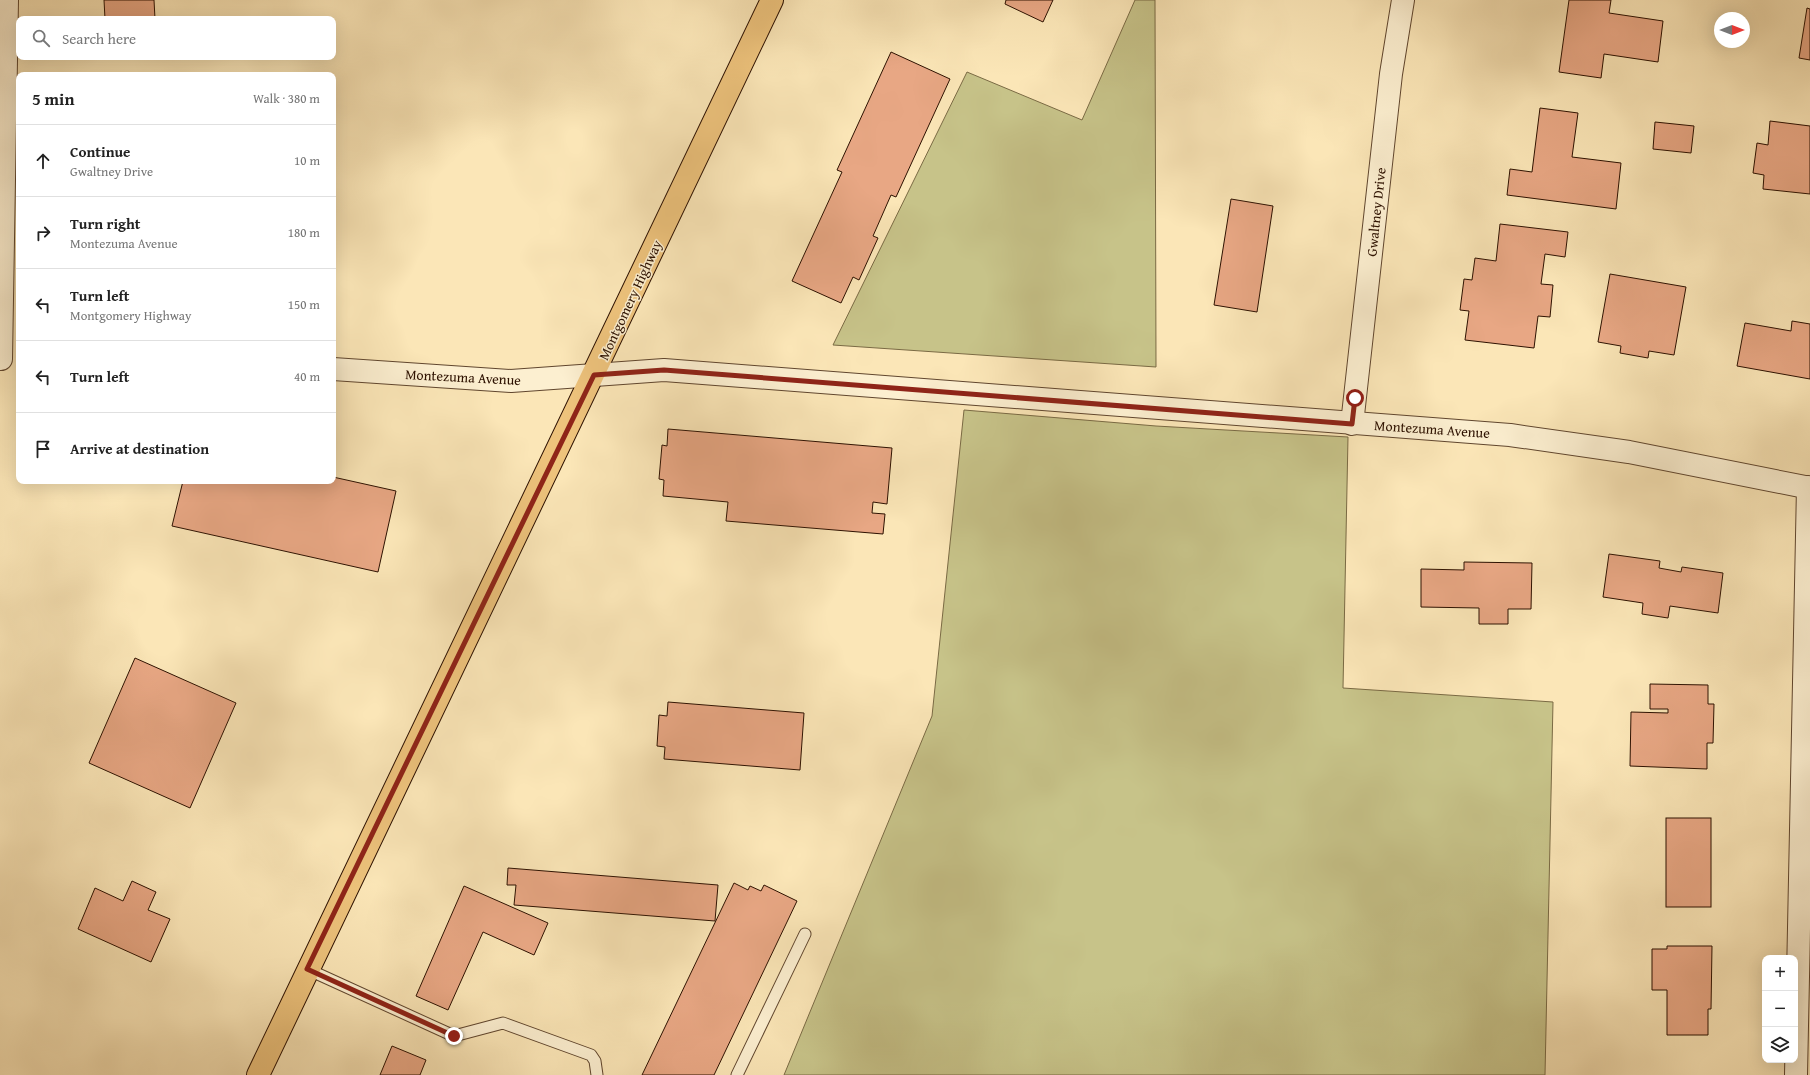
<!DOCTYPE html>
<html lang="en">
<head>
<meta charset="utf-8">
<style>
	:root { --surface:#fff; --page:#f6f6f6; --text:#222; --muted:#767676; --line:#e0e0e0 }
	body { margin:0; font-family:"Gentium Book Plus",serif; background:var(--page); color:var(--text) }
	.controls { position:absolute; right:12px; bottom:12px; display:grid; overflow:hidden; border-radius:8px; box-shadow:0 4px 16px #0002 }
	.controls button { width:36px; height:36px; display:grid; place-items:center; padding:0; border:0; border-bottom:1px solid var(--line); background:var(--surface); color:var(--text); font:20px sans-serif }
	.compass { position:absolute; left:1714px; top:12px; width:36px; height:36px; border-radius:50%; background:var(--surface); box-shadow:0 4px 16px #0002; rotate:90deg }
	.stop { position:absolute; width:12px; height:12px; margin:-9px; border:3px solid #8f2418; border-radius:50%; background:#fff }
	.stop.end { background:#8f2418; border-color:#fff; box-shadow:0 1px 4px #0008 }
	.list { margin:0; padding:0; list-style:none }
	h2 { display:flex; justify-content:space-between; align-items:center; height:52px; margin:0; padding:0 16px; font-size:17px }
	h2 small { font-size:13px; font-weight:400; color:var(--muted) }
	.list li { display:grid; grid-template-columns:26px 1fr auto; gap:12px; align-items:center; box-sizing:border-box; height:72px; padding:0 16px; border-top:1px solid var(--line) }
	.list b { display:block; font-size:15px; white-space:nowrap }
	.list p { margin:0; font-size:13px; white-space:nowrap; color:var(--muted) }
	.list em { font-size:13px; font-style:normal; color:var(--muted) }
	.icon { flex:none; width:22px; height:22px; fill:none; stroke:currentColor; stroke-width:2; stroke-linecap:round; stroke-linejoin:round }
	.map { position:relative; flex:none; width:1810px; height:1075px; overflow:hidden }
	.search { position:absolute; background:var(--surface); box-shadow:0 4px 16px #0002; left:16px; top:16px; width:320px; height:44px; display:flex; align-items:center; gap:10px; box-sizing:border-box; padding:0 14px; border-radius:8px; color:var(--muted); font-size:15px }
	.panel { position:absolute; background:var(--surface); box-shadow:0 4px 16px #0002; left:16px; top:72px; width:320px; height:412px; border-radius:8px }
	.map>svg:first-child { display:block }
	.green { fill:#c7c389; stroke:#7a6a44 }
	.building { fill:#e8a784; stroke:#2d1100 }
	.lines { fill:none; stroke-linecap:round; stroke-linejoin:round }
	.service-casing { stroke:#60462e; stroke-width:13 }
	.minor-casing { stroke:#60462e; stroke-width:24 }
	.primary-casing { stroke:#2d1100; stroke-width:24 }
	.service { stroke:#fcefd0; stroke-width:11 }
	.minor { stroke:#fcefd0; stroke-width:22 }
	.primary { stroke:#eec37c; stroke-width:22 }
	.route { stroke:#8f2418; stroke-width:5 }
	.labels { text-anchor:middle; dominant-baseline:central; stroke-width:3; stroke-linejoin:round; paint-order:stroke }
	.street-label { font-size:14px; fill:#2d1100; stroke:#fcefd0 }
</style>
</head>
<body>
<div class="map">
<svg width="1810" height="1075" viewBox="0 0 1810 1075">
	<rect width="100%" height="100%" fill="#fbe6b7"/>
	<filter id="stains"><feTurbulence type="fractalNoise" baseFrequency=".005" numOctaves="4"/><feColorMatrix values="0 0 0 0 .2 0 0 0 0 .09 0 0 0 0 .02 0 0 0 .5 -.17"/></filter>
	<radialGradient id="worn" r=".72"><stop offset=".6" stop-color="#630" stop-opacity="0"/><stop offset="1" stop-color="#630" stop-opacity=".3"/></radialGradient>
	<g class="green">
		<polygon points="1135,0 1155,0 1156,367 833,345 967,72 1082,120"/>
		<polygon points="964,410 1156,426 1348,437 1343,688 1553,702 1545,1075 784,1075 932,716"/>
	</g>
	<g class="building">
		<polygon points="104,0 154,0 155,19 105,19"/>
		<polygon points="1006,0 1053,0 1043,22 1005,4"/>
		<polygon points="1569,0 1611,0 1609,13 1663,21 1658,62 1604,54 1601,78 1559,72"/>
		<polygon points="1807,8 1810,9 1810,60 1799,58"/>
		<polygon points="891,52 950,79 896,197 891,195 873,236 878,238 859,280 853,277 841,303 792,281 842,172 837,170"/>
		<polygon points="1540,108 1578,113 1572,157 1621,163 1616,209 1507,195 1510,169 1532,172"/>
		<polygon points="1770,121 1810,126 1810,194 1763,189 1764,175 1753,173 1757,143 1768,145"/>
		<polygon points="1655,122 1694,126 1691,153 1653,149"/>
		<polygon points="1231,199 1273,206 1257,312 1214,305"/>
		<polygon points="1500,224 1568,232 1565,257 1545,254 1541,284 1553,285 1550,317 1538,316 1534,348 1465,340 1469,311 1460,310 1464,279 1472,280 1475,258 1496,261"/>
		<polygon points="1610,274 1686,287 1674,355 1649,351 1648,358 1620,353 1621,346 1598,342"/>
		<polygon points="1792,321 1810,324 1810,379 1737,366 1745,323 1791,331"/>
		<polygon points="668,429 892,448 887,504 873,502 872,513 885,514 883,534 726,521 728,502 663,496 664,480 659,479 662,445 667,446"/>
		<polygon points="333,477 396,491 378,572 172,526 183,481 333,481"/>
		<polygon points="1609,554 1660,561 1659,568 1681,572 1682,567 1723,573 1718,613 1670,606 1668,618 1642,614 1643,603 1603,597"/>
		<polygon points="1464,562 1532,563 1531,609 1508,609 1508,624 1479,624 1479,608 1421,607 1421,569 1464,570"/>
		<polygon points="135,658 236,703 190,808 89,763"/>
		<polygon points="1650,684 1708,685 1708,704 1714,704 1713,743 1707,743 1707,769 1630,766 1631,712 1668,713 1668,709 1650,709"/>
		<polygon points="668,702 804,713 800,770 664,759 665,747 657,746 659,715 667,716"/>
		<rect x="1666" y="818" width="45" height="89"/>
		<polygon points="508,868 718,885 715,921 514,905 516,885 507,885"/>
		<polygon points="132,881 156,892 148,910 170,919 151,962 78,929 95,888 123,901"/>
		<polygon points="734,883 748,890 750,886 761,891 764,885 797,901 714,1075 642,1075"/>
		<polygon points="464,886 548,923 534,955 483,932 448,1010 416,996"/>
		<polygon points="1667,946 1712,946 1711,1009 1708,1009 1708,1035 1667,1035 1667,990 1652,990 1652,949 1667,949"/>
		<polygon points="392,1046 426,1060 420,1075 380,1075"/>
	</g>
	<g class="lines">
		<g class="service-casing">
			<g id="service">
				<polyline points="307,969 454,1036 503,1023 591,1055 595,1061 597,1075"/>
				<polyline points="737,1075 805,934"/>
			</g>
		</g>
		<g class="minor-casing">
			<g id="minor">
				<polyline points="1,359 7,0"/>
				<polyline points="333,369 511,381 664,370 1510,435 1629,452 1810,488"/>
				<polyline points="1352,424 1391,74 1403,0"/>
				<polyline points="1796,1075 1808,487"/>
			</g>
		</g>
		<g class="primary-casing">
			<polyline id="primary" points="258,1075 772,0"/>
		</g>
		<use href="#service" class="service"/>
		<use href="#minor" class="minor"/>
		<use href="#primary" class="primary"/>
	</g>
	<g class="lines">
		<polyline class="route" points="454,1036 307,969 594,375 664,370 1352,424 1355,398"/>
	</g>
	<g class="labels">
		<g class="street-label">
			<text transform="translate(1376 212) rotate(-84)">Gwaltney Drive</text>
			<text transform="translate(630 300) rotate(-65)">Montgomery Highway</text>
			<text transform="translate(463 377) rotate(3)">Montezuma Avenue</text>
			<text transform="translate(1432 429) rotate(4)">Montezuma Avenue</text>
		</g>
	</g>
	<rect width="100%" height="100%" filter="url(#stains)"/>
	<rect width="100%" height="100%" fill="url(#worn)"/>
</svg>
<div class="controls">
<button>+</button>
<button>−</button>
<button><svg class="icon" aria-label="layers" viewBox="0 0 24 24"><path d="M12 4l9 5-9 5-9-5zM3 14l9 5 9-5"/></svg></button>
</div>
<svg class="compass" viewBox="-18 -18 36 36"><path d="M0-13l5 13h-10z" fill="#e53935"/><path d="M0 13l5-13h-10z" fill="#767676"/></svg>
<div class="stop" style="left:1355px;top:398px"></div>
<div class="stop end" style="left:454px;top:1036px"></div>
<div class="search"><svg class="icon" aria-label="search" viewBox="0 0 24 24"><circle cx="10" cy="10" r="6"/><path d="M15 15l6 6"/></svg>Search here</div>
<section class="panel">
<h2>5 min<small>Walk · 380 m</small></h2>
<ul class="list">
<li><svg class="icon" aria-label="ahead" viewBox="0 0 24 24"><path d="M12 20V5M6 11l6-6 6 6"/></svg><div><b>Continue</b><p>Gwaltney Drive</p></div><em>10 m</em></li>
<li><svg class="icon" aria-label="right" viewBox="0 0 24 24"><path d="M7 20v-9h11M14 6l5 5-5 5"/></svg><div><b>Turn right</b><p>Montezuma Avenue</p></div><em>180 m</em></li>
<li><svg class="icon" aria-label="left" viewBox="0 0 24 24"><path d="M17 20v-9H6M10 6l-5 5 5 5"/></svg><div><b>Turn left</b><p>Montgomery Highway</p></div><em>150 m</em></li>
<li><svg class="icon" aria-label="left" viewBox="0 0 24 24"><path d="M17 20v-9H6M10 6l-5 5 5 5"/></svg><div><b>Turn left</b></div><em>40 m</em></li>
<li><svg class="icon" aria-label="arrive" viewBox="0 0 24 24"><path d="M6 21V4h12l-3 4 3 4H6"/></svg><div><b>Arrive at destination</b></div></li>
</ul>
</section>
</div>
</body>
</html>
